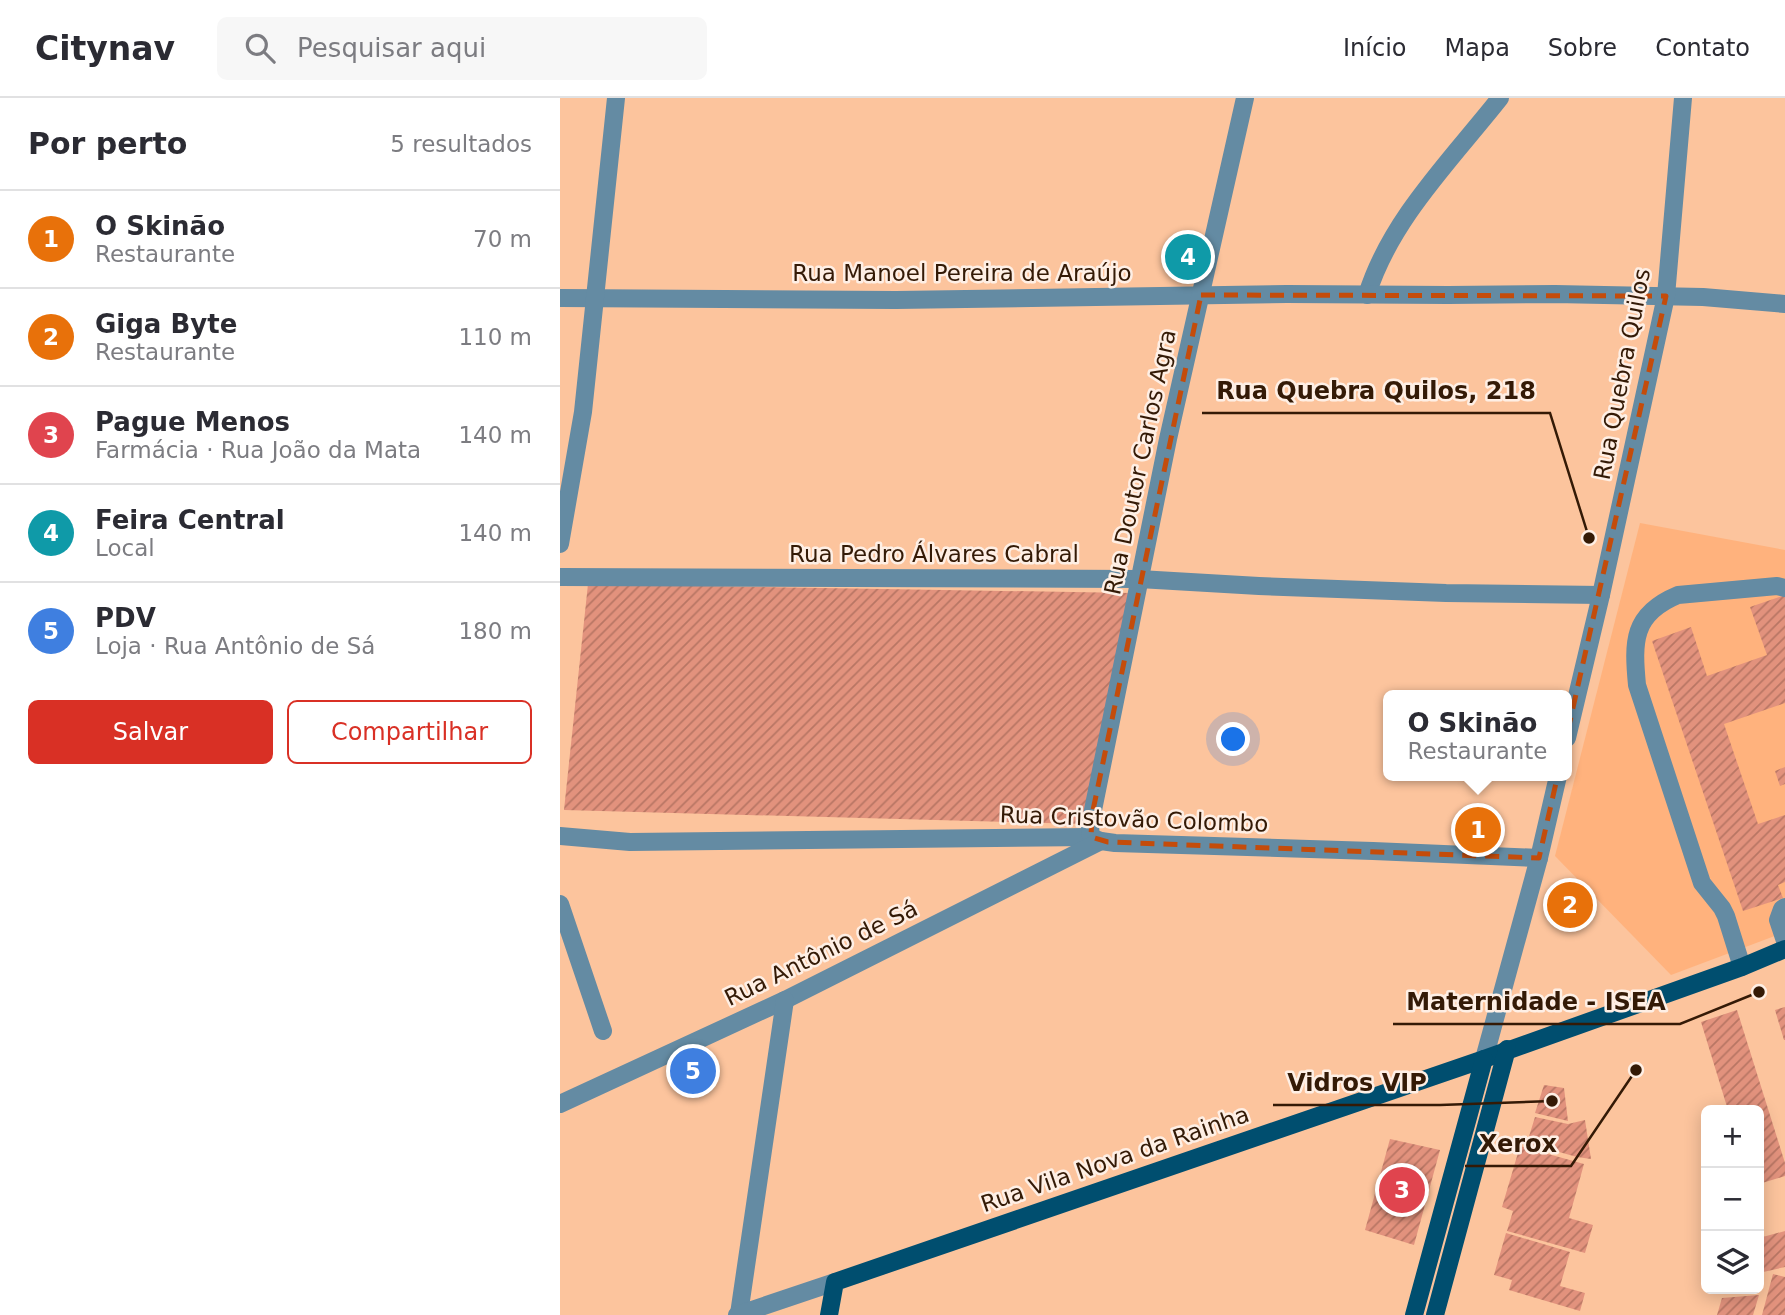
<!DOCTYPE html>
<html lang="pt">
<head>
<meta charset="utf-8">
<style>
	:root { --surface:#fff; --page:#f7f7f7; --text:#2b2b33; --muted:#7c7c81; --line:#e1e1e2; --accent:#d93025 }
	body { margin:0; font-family:"DejaVu Sans",sans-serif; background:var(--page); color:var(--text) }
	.controls { position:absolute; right:21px; bottom:21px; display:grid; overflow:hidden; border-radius:10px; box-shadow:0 4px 18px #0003 }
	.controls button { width:63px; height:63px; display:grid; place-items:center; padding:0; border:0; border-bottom:2px solid var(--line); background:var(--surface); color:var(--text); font:35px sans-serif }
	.you { position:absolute; left:674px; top:642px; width:24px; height:24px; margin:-18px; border:5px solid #fff; border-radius:50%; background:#1a73e8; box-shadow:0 0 0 10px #1a73e833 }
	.badge { display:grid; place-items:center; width:46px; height:46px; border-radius:50%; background:var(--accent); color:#fff; font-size:23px; font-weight:700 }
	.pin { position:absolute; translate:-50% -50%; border:4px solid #fff; box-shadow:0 2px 7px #0006 }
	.popup { position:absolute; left:823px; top:592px; width:189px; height:91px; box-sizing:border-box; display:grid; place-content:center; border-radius:10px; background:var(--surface); filter:drop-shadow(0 2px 5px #0005); font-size:23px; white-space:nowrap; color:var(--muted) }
	.popup b { font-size:26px; color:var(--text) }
	.popup::after { content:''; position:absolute; left:50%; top:100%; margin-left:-14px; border:14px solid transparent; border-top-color:var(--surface) }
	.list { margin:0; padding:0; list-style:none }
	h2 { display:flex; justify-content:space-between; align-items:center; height:91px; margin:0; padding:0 28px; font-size:30px }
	h2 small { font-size:23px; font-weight:400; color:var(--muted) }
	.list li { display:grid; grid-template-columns:46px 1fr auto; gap:21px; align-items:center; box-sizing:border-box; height:98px; padding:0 28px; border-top:2px solid var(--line) }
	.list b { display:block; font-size:26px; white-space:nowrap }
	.list p { margin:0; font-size:23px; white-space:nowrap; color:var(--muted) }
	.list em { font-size:23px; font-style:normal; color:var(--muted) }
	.actions { display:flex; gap:14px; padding:21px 28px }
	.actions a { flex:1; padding:16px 0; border:2px solid var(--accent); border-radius:10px; text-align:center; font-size:24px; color:var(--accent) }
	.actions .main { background:var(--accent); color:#fff }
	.icon { flex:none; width:38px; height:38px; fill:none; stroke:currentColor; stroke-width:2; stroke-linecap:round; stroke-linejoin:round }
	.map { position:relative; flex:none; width:1225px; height:1217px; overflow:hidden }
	header { display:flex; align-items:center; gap:42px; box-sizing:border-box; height:98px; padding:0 35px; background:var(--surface); border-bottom:2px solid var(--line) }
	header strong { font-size:33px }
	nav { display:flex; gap:38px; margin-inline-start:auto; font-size:24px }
	.search { width:490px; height:63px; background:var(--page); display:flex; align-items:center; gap:18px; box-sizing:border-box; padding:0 24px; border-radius:10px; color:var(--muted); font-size:26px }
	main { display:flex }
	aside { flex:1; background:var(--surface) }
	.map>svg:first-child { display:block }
	.built { fill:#ffb27d }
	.building { fill:url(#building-hatch) }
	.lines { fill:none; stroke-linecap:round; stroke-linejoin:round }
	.minor { stroke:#648ba3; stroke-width:18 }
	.major { stroke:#004e6f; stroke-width:18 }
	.marked { fill:none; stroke:#c44c0b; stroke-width:5; stroke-dasharray:14 9; stroke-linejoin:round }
	.labels { text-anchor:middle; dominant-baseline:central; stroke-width:5; stroke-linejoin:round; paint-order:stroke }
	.street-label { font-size:23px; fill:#341a06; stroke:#feefe5 }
	.leader { fill:none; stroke:#341a06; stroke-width:2.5 }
	.callout-dot { fill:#341a06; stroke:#feefe5; stroke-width:2.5 }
	.callout-label { font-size:24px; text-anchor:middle; font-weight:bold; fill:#341a06; stroke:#feefe5; stroke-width:5; stroke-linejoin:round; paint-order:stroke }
</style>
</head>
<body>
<header>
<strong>Citynav</strong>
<div class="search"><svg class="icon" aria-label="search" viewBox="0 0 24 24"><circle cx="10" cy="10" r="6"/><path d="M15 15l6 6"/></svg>Pesquisar aqui</div>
<nav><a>Início</a><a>Mapa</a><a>Sobre</a><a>Contato</a></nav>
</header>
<main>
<aside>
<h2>Por perto<small>5 resultados</small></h2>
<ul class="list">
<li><span class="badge" style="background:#e8710a">1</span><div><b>O Skinão</b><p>Restaurante</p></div><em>70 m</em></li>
<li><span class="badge" style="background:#e8710a">2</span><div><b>Giga Byte</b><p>Restaurante</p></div><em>110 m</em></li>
<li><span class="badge" style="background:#e0444e">3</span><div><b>Pague Menos</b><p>Farmácia · Rua João da Mata</p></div><em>140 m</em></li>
<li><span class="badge" style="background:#0f9aa8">4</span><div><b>Feira Central</b><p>Local</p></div><em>140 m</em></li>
<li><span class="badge" style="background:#3f7fe0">5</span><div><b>PDV</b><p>Loja · Rua Antônio de Sá</p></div><em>180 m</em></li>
</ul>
<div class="actions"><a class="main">Salvar</a><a>Compartilhar</a></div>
</aside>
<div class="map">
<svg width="1225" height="1217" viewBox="0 0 1225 1217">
	<defs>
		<pattern id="building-hatch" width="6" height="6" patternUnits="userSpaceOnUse" patternTransform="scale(1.75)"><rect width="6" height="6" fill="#e2927d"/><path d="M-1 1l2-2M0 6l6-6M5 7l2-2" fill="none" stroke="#b87664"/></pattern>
	</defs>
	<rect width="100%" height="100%" fill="#fcc49d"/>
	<polygon class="built" points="1080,425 1225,452 1225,834 1111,877 995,758"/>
	<g class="building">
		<polygon points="28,486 570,495 524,726 4,712"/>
		<polygon points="1225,497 1225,605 1164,626 1198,726 1225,717 1225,784 1218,787 1223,800 1183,813 1092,543 1131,529 1147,578 1207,557 1190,509"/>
		<polygon points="1225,669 1225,686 1220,688 1215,673"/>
		<polygon points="1225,909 1225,942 1224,942 1215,912"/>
		<polygon points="1177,912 1225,1065 1225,1078 1199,1086 1199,1012 1168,1012 1141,924"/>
		<polygon points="984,987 1004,990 1008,1023 975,1015"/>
		<polygon points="975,1019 1008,1026 1025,1022 1031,1061 1017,1059 967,1045"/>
		<polygon points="830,1041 880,1052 854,1147 805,1132"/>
		<polygon points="960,1048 1024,1066 1009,1120 1033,1127 1025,1155 947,1133 953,1113 942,1109"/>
		<polygon points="1225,1133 1225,1169 1199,1175 1199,1140"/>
		<polygon points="946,1135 1010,1154 1000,1188 1025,1195 1020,1213 949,1192 952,1182 934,1177"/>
		<polygon points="1213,1176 1225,1179 1225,1217 1202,1217"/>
		<polygon points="1199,1197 1193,1217 1157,1217 1162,1200"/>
	</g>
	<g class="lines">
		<g class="minor">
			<path d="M807,197C830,122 892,61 940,0"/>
			<polyline points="0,200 336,202 727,196 888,197 995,196 1143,199 1225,206"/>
			<polyline points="0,446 23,314 56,0"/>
			<polyline points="0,479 579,481 699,488 886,495 1041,497"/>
			<polyline points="1007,640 1041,497 1106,198 1123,0"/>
			<polyline points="0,738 70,744 531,739 541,743 555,745 813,753 979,760"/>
			<polyline points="531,739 530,729 532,717 608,341 685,0"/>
			<polyline points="0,806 43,933"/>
			<polyline points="1225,809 1222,811 1218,822 1225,843"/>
			<path d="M1182,869L1166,818L1162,810L1142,785L1077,587C1073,544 1072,516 1118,497L1217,488L1225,490"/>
			<polyline points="924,961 979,760 998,678"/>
			<polyline points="0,1006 225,902 541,743"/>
			<polyline points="179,1216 225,902"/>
			<polyline points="177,1217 275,1184"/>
		</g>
		<g class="major">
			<polyline points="269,1217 275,1184 924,961 1182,869 1225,851"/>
			<polyline points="854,1217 924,961"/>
			<polyline points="875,1217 947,951"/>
		</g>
	</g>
	<path class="marked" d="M641,197L1106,198L979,760L548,744L531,739L532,717Z"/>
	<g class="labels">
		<g class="street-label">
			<text x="402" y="175">Rua Manoel Pereira de Araújo</text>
			<text transform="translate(1062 276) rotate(-79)">Rua Quebra Quilos</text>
			<text transform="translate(580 364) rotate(-78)">Rua Doutor Carlos Agra</text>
			<text x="374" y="456">Rua Pedro Álvares Cabral</text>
			<text transform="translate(574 721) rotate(2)">Rua Cristovão Colombo</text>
			<text transform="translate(261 855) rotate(-26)">Rua Antônio de Sá</text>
			<text transform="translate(555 1061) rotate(-19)">Rua Vila Nova da Rainha</text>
		</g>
	</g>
	<path class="leader" d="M1029 440L990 315H642M1199 894L1120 926H833M992 1003L880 1007H713M1076 972L1011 1068H905"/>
	<g class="callout-dot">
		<circle cx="1029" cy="440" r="7"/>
		<circle cx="1199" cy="894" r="7"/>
		<circle cx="992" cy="1003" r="7"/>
		<circle cx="1076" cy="972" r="7"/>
	</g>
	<g class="callout-label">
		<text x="816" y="301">Rua Quebra Quilos, 218</text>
		<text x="976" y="912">Maternidade - ISEA</text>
		<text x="797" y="993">Vidros VIP</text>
		<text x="958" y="1054">Xerox</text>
	</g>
</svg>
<div class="controls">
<button>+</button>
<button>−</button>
<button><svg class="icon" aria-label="layers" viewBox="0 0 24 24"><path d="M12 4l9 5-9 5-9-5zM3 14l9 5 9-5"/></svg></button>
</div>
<div class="you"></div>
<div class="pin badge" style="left:918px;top:732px;background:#e8710a">1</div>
<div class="popup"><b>O Skinão</b>Restaurante</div>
<div class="pin badge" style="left:1010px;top:807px;background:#e8710a">2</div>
<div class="pin badge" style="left:842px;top:1092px;background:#e0444e">3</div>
<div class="pin badge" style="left:628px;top:159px;background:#0f9aa8">4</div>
<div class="pin badge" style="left:133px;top:973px;background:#3f7fe0">5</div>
</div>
</main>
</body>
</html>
